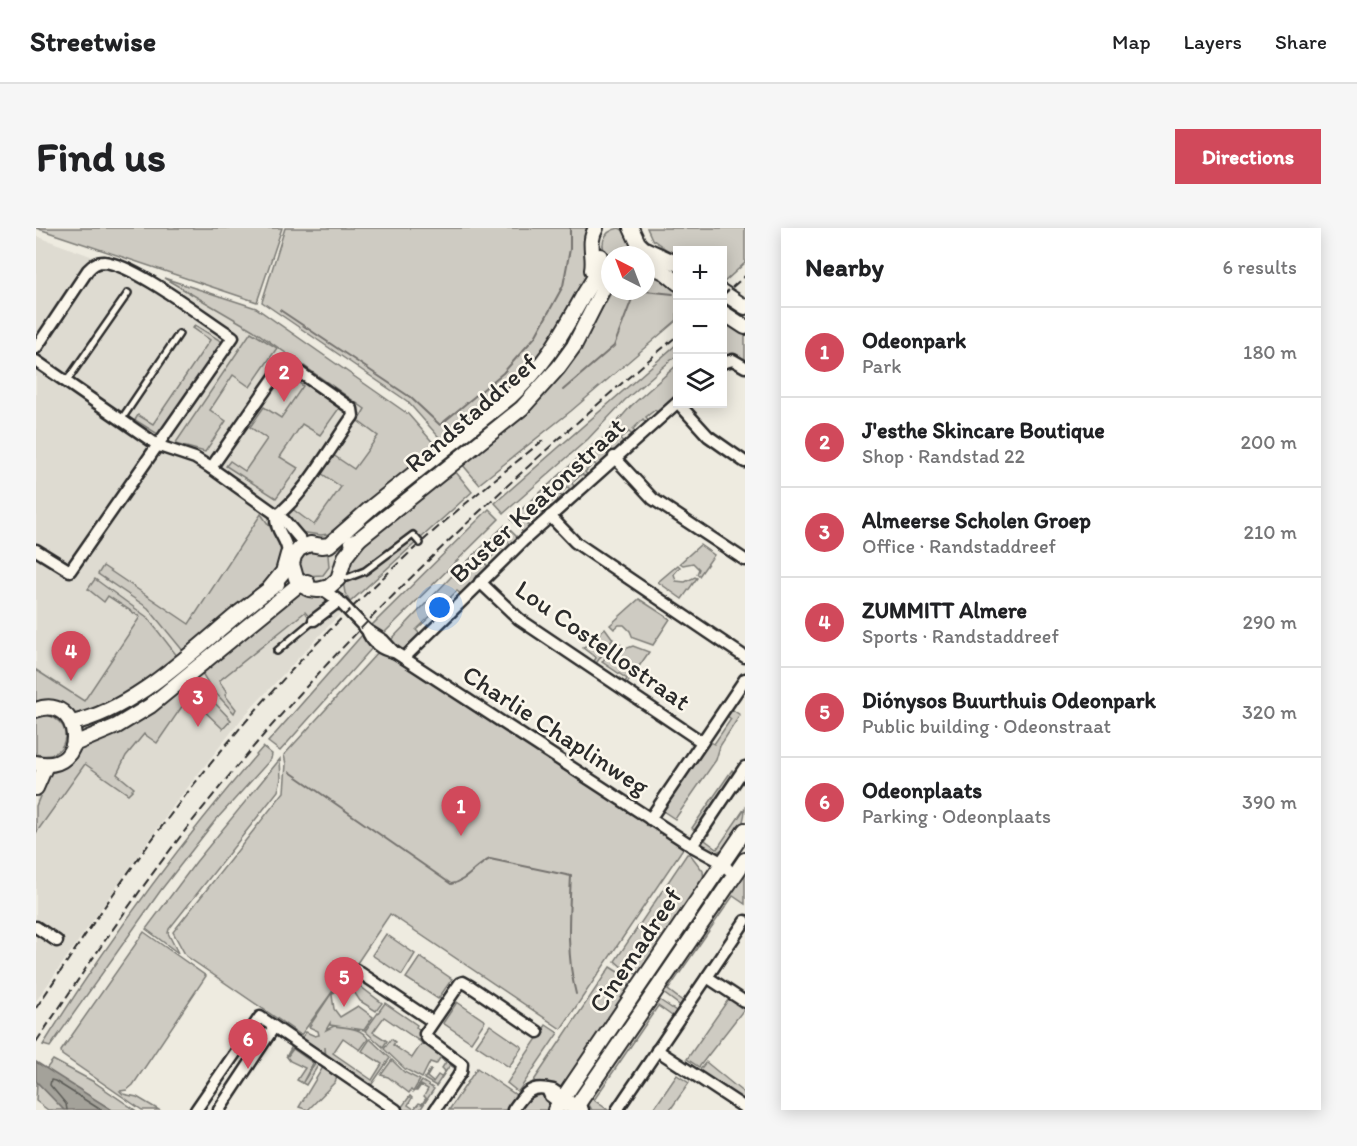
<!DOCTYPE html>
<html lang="en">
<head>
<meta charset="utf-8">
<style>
	:root { --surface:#fff; --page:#f6f6f6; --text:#202124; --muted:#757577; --line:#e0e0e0; --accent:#d1495b }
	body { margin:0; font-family:Itim,sans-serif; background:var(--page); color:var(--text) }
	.controls { position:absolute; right:18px; top:18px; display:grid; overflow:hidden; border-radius:0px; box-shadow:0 3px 15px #0003 }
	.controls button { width:54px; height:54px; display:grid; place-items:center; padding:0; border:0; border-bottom:2px solid var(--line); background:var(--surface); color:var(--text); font:30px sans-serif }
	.compass { position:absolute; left:565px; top:18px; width:54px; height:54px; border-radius:50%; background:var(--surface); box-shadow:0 3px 15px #0003; rotate:318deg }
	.you { position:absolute; left:404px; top:380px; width:21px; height:21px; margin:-15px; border:4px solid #fff; border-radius:50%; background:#1a73e8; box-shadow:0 0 0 9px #1a73e833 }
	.badge { display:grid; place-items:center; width:39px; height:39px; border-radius:50%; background:var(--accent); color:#fff; font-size:20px; font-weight:700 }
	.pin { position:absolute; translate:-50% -50px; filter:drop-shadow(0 2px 3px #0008) }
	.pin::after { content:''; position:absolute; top:32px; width:21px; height:18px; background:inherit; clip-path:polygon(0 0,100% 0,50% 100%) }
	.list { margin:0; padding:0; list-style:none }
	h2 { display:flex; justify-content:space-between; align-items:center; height:78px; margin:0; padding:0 24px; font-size:26px }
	h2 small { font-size:20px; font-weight:400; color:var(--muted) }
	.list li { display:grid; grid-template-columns:39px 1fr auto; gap:18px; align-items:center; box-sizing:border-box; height:90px; padding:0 24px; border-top:2px solid var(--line) }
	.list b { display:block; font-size:22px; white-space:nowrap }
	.list p { margin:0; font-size:20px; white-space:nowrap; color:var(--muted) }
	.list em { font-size:20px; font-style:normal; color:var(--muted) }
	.icon { flex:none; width:33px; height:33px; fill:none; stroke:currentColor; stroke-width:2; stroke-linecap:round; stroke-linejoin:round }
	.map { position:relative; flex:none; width:709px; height:882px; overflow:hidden; border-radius:0px }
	header { display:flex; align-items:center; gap:36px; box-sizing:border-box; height:84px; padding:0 30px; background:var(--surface); border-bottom:2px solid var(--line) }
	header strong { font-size:28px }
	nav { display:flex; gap:33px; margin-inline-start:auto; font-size:21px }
	.intro { display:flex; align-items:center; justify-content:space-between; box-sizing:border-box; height:144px; padding:0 36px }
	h1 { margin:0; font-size:42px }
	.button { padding:15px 27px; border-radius:0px; background:var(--accent); color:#fff; font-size:21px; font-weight:700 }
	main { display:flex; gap:36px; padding:0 36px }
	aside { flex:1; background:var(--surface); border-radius:0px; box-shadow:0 3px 15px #0003 }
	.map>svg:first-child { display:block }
	.built { fill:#dedbd1 }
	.green { fill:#cecbc2; stroke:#7c7b76; stroke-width:1.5 }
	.water { fill:#a4a29a; stroke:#74726e; stroke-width:1.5 }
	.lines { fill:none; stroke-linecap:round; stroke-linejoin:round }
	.shore { stroke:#5b5b57; stroke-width:1.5 }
	.stream { stroke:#74726e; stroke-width:2 }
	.service-casing { stroke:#2b2b2b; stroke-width:10 }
	.minor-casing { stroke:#2b2b2b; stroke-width:15 }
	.secondary-casing { stroke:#2b2b2b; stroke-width:18 }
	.service { stroke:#fbf7ec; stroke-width:5 }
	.minor { stroke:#fbf7ec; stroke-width:10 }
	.secondary { stroke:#fbf7ec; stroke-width:14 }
	.rail { stroke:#2b2b2b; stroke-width:2; stroke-dasharray:9 4.5; stroke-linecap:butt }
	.labels { text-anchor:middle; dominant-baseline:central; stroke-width:5; stroke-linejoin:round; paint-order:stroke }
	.street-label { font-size:26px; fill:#2b2b2b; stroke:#fbf7ec }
</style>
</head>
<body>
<header>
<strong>Streetwise</strong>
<nav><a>Map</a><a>Layers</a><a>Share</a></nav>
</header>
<div class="intro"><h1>Find us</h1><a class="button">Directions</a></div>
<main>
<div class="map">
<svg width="709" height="882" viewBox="0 0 709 882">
	<rect width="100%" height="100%" fill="#eeebe0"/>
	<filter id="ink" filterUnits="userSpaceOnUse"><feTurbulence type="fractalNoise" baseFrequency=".0167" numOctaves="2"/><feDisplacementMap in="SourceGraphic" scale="12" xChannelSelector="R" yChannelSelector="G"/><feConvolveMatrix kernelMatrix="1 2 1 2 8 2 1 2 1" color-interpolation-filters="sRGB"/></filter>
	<g filter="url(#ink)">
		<polygon class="built" points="0,8 229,92 430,264 297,393 207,489 141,573 0,773"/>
		<g class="green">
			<polygon points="0,0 246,0 221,74"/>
			<polygon points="249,0 553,0 553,40 551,51 521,108 488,151 409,216 371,173 226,74"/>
			<path d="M583,0L591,4L595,17L600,22L595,27H574V29C561,19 567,3 583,0Z"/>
			<polygon points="611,0 709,0 709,35 687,55 686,22 642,22 641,29 616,11"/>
			<polygon points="565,44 571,47 534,116 486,173 418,229 413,224 470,178"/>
			<path d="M610,45L627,51L641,60V92L535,183L443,256L426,236C456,211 490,187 516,157C540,128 558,95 576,63H610Z"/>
			<polygon points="128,50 220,80 372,186 400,218 395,223 396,226 292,306 285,307 263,304 249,289 255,280 278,297 305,259 282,243 294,225 318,241 342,208 322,193 329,181 217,102"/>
			<polygon points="693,93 709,105 709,134 689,129 687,126 687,99"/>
			<polygon points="159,97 188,115 125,208 99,192 102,187 117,196 174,112 157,100"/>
			<polygon points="215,104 241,120 214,159 197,147 174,182 190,193 169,224 139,216"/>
			<polygon points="641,116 641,127 589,172 552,211 468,285 459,275"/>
			<polygon points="641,137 641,169 623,186 619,182 610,189 614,194 611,196 607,191 597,201 600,205 597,208 593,204 584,211 588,216 579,223 575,222 566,211 595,178"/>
			<polygon points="253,143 304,179 284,207 266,196 244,229 262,240 240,270 190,238 194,233 209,243 231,211 214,199 228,179 245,190 267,158 251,146"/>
			<polygon points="561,213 573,229 562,240 558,235 549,244 552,248 550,250 546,246 536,255 539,260 536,263 532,259 524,266 527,271 524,274 520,270 513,276 517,281 503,293 499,289 491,296 495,301 489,307 475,291"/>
			<polygon points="406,228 410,234 301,322 297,316"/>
			<polygon points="419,243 436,264 314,374 309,365 307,353 312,345 316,324"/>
			<polygon points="453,281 463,291 346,407 334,399"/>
			<polygon points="225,286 248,319 243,346 148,424 112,380 62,346 67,338 153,396"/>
			<polygon points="469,297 483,311 476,318 472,314 449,335 454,341 426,367 421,363 380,402 384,406 367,422 362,422 353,414 415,349"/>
			<polygon points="664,317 678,327 663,348 661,346 663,341 657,335 647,337 644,335"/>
			<path d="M273,323L290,324L292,327L293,339L287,347L267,348C262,338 260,328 273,323Z"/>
			<polygon points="642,337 644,339 638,346 640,353 649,354 659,349 661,350 646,371 622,354"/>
			<path d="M59,351L111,389L142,429L95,464L40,489C30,475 17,470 0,473V442L48,473L104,389L72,368L68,374L52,361Z"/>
			<polygon points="268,364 285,367 293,373 274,390 269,384 183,453 191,464 189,467 200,481 198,485 175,460 166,445 176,434 263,366"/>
			<polygon points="603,371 634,391 617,417 597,410 594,403 588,397 583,397 578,401 574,397"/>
			<polygon points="569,400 577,411 559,437 557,435 560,430 547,420"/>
			<polygon points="327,406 337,419 244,523 232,514"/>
			<polygon points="581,413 589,421 597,418 613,424 590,457 588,456 591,451 566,434"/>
			<path d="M343,423L359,430L650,616L525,801L354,686L313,747L307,748L305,750L312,749L346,775L340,783L324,773L311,753L308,752L296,767L298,781L304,789L322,778L337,789L328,802L294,797V795L290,802L298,798C310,800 325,799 332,811L324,822L307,810L297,825L336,852L346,836L326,823L334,811L354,830L334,859L290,829L289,819V828L264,812L270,804L279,808L283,807L282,803L273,799L299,760L265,807L150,728L137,704L248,564L250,536L248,527Z"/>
			<path d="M140,443L145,449C110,475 86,493 44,507L42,498Z"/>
			<polygon points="159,454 195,492 187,501 162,477 149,474 121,515 108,506 90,528 81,546 98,560 92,566 49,536 0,605 0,578 13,547 43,517 151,456"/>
			<polygon points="694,480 704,487 684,518 680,532 639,591 624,581 670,512 678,516 695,491 690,487"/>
			<path d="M10,487C42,494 30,536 0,526V490Z"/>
			<path d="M227,519L236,526L235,531L178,594L125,662L14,819L7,817C72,713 146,612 227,519Z"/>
			<polygon points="244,531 245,551 242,563 133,701 132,705 142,725 110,701 160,634"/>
			<polygon points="696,542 698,545 659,603 656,600"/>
			<path d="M709,580C709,598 697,619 679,625C667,621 662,614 669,602L673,606L669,612L681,621Z"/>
			<polygon points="651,626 654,626 667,643 668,654 603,748 588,738 587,740 579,733"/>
			<polygon points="709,638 709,676 697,668 632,762 649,775 646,779 626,764"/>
			<polygon points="684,651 683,654 616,757 612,754"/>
			<polygon points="108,704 170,748 97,857 91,862 84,863 87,866 101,869 123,882 106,882 26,827 25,823"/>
			<polygon points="350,706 379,726 366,747 336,727"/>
			<polygon points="384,729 416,751 402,771 370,750"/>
			<path d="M574,739L598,754L528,859C515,862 510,853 497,854Z"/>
			<polygon points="607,761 612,763 539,871 539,867 581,804 589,786"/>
			<polygon points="694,769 709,780 663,839 651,831"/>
			<polygon points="622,771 643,785 639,790 622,778 558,872 572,882 556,882 551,873"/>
			<polygon points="421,774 449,793 435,814 407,795"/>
			<polygon points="349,775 381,797 380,799 422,836 422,842 414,837 400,858 388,851 394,842 395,842 391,849 397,854 402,847 405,849 409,843 406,840 410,834 404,830 400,836 394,834 386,850 369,841 348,821 355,811 359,814 357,817 376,830 386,815 348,789 337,804 351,813 347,819 329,803"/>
			<polygon points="454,797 486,819 473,839 440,817"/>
			<polygon points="510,797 522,805 482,864 471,855"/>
			<polygon points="256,818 283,836 270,857 261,852 269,840 254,833 251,829 257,821 277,835 267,854 279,835 257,820 250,829"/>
			<polygon points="17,832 58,854 99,882 76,882 14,844 10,841"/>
			<polygon points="356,832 368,844 384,852 377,864 375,862 373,865 352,849 345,847"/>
			<polygon points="670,834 709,866 709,874 662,844"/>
			<polygon points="287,839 301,849 299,854 272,882 263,879"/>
			<polygon points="441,840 480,867 470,882 413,882"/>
			<polygon points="641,847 653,855 634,882 617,882"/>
			<polygon points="386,853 398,861 384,882 368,882 365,880 374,868 376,870 372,877 378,881 383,875 386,876 390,870 388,868 392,861 385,857 381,863 379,863"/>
			<polygon points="1,854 28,882 12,882 0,873"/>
			<polygon points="504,865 512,872 514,878 513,882 482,882 493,866"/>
		</g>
		<polygon class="water" points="0,834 76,882 28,882 0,853"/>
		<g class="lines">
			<polyline class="shore" points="31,882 30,876 14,857 15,852 19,853 65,882"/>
			<g class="stream">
				<polyline points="609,63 637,66"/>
				<polyline points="244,82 374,169 404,197 467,145 499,109 527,58 534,21 534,0"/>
				<polyline points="527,162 578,118 599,63"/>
				<path d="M254,544L415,656C430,654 440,637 454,631L535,648C533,687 530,728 540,766"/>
			</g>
			<g class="service-casing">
				<g id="service">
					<polyline points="30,154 92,65"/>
					<polyline points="85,192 143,106"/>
					<polyline points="305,347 311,350 329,343 377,307 384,315"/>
					<polyline points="241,423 278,392"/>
				</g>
			</g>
			<g class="minor-casing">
				<g id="minor">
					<path d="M0,120L52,42C57,37 60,34 68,34C100,37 167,90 197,109L34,343L0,322"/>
					<polyline points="0,133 123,218 159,230 175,240 248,292 265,312"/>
					<polyline points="686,135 697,132 709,139"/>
					<polyline points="643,176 672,208 709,234"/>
					<polyline points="578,229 617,271 709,332"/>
					<path d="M175,240L249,134L316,181L317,188C296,217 267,269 240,288"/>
					<path d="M240,288C239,304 252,311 252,326"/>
					<polyline points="514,288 539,314 709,429"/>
					<polyline points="444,354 483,391 666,514"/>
					<polyline points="286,361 303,373 331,402"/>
					<polyline points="278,392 303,373"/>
					<path d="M331,402L347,412L358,424C345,422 335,414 331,402Z"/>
					<polyline points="357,423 656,618 687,635 698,648"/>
					<polyline points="368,430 488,312 642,174"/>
					<polyline points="614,591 709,451"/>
					<polyline points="656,618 709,539"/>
					<polyline points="0,699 21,713"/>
					<polyline points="320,742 396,793"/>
					<polyline points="671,749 709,774"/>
					<polyline points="621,822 709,880"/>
					<polyline points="529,879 514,868 511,861 517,862 547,882"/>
					<polyline points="160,882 224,789 360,882"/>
					<polyline points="183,882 238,799"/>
					<polyline points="399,882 425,844 426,836 391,810 389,806 424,755 427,754 434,758 502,804"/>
					<path d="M477,882C486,869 493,857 511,861"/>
					<polyline points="581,882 709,693"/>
				</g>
			</g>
			<g class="secondary-casing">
				<g id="secondary">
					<polyline points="595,0 602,15 607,20 642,36"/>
					<polyline points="610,35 630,45 642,55"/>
					<path d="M556,42C559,27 551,15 560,0"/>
					<polyline points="686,64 709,79"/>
					<polyline points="686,84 709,99"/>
					<path d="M323,311L309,329L302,351L293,359L282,362L273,361L267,358L260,350L256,336L258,328L263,321L274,316L286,318L293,317L337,278L474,169C510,136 523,111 546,70C554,55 564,46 564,28"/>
					<polyline points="316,314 323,311 486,180 522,140 538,118 574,47"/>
					<polyline points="234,360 247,344 252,326"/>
					<path d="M0,482C45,464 56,547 0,535"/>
					<path d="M36,495C99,481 154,425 204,384C216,375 228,364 241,356"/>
					<polyline points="38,516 81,498 114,478 262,357 271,354"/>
					<polyline points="0,560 10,537"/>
					<polyline points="519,882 709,602"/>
					<polyline points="538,882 709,632"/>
				</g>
			</g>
			<use href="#service" class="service"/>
			<use href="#minor" class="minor"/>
			<use href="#secondary" class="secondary"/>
			<g class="rail">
				<polyline points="686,68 709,48"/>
				<path d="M0,780C51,704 102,627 159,555C231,464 312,379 399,302C435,270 473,240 510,210"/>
				<path d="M0,814C55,733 109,651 171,575C310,401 473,251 642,107"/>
			</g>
		</g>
	</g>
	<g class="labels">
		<g class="street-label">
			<text transform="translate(435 185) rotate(-41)">Randstaddreef</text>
			<text transform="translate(501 272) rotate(-43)">Buster Keatonstraat</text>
			<text transform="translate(567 417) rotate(35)">Lou Costellostraat</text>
			<text transform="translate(520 502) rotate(33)">Charlie Chaplinweg</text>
			<text transform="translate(599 722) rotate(-56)">Cinemadreef</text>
		</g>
	</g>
</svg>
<div class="controls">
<button>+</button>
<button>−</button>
<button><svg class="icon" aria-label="layers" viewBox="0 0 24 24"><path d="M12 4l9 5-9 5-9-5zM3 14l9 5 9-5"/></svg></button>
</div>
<svg class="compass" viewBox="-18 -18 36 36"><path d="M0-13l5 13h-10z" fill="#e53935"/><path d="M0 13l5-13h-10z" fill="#757577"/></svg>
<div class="you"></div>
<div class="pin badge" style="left:425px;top:608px">1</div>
<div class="pin badge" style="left:248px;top:174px">2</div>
<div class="pin badge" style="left:162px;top:499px">3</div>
<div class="pin badge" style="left:35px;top:453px">4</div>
<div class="pin badge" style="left:308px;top:779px">5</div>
<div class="pin badge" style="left:212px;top:841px">6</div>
</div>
<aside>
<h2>Nearby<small>6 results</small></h2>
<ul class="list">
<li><span class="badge">1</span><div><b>Odeonpark</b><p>Park</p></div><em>180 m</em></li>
<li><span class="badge">2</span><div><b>J'esthe Skincare Boutique</b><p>Shop · Randstad 22</p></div><em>200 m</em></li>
<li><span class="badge">3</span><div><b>Almeerse Scholen Groep</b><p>Office · Randstaddreef</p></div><em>210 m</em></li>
<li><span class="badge">4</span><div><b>ZUMMITT Almere</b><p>Sports · Randstaddreef</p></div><em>290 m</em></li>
<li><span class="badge">5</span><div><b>Diónysos Buurthuis Odeonpark</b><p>Public building · Odeonstraat</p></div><em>320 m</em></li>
<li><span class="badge">6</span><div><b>Odeonplaats</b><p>Parking · Odeonplaats</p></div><em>390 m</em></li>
</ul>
</aside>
</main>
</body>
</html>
